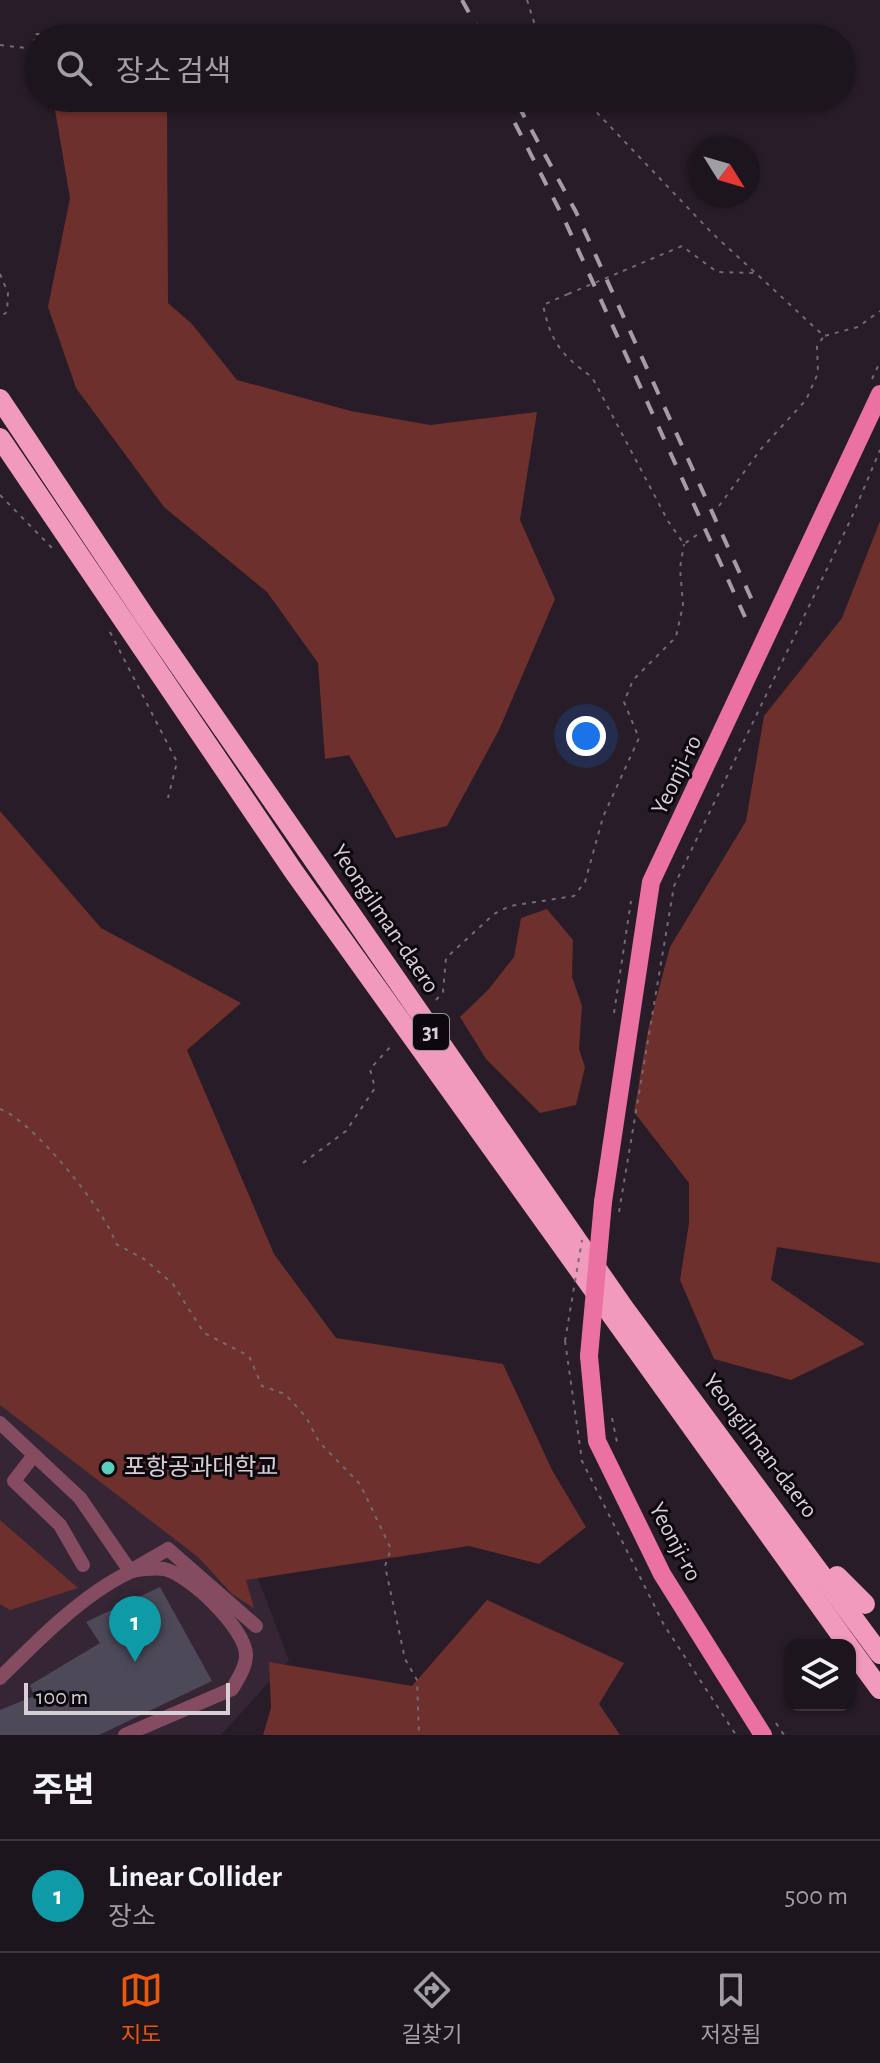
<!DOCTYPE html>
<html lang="ko">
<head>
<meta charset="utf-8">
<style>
	:root { --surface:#1d151d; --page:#2a222a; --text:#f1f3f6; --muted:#a09fa4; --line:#3b343b; --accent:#ea580c }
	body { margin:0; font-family:"Alegreya Sans","Noto Sans KR",sans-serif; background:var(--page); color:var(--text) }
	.controls { position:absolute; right:24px; bottom:24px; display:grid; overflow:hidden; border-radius:16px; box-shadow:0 2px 6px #0004 }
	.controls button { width:72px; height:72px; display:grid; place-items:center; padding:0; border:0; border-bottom:2px solid var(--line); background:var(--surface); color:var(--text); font:40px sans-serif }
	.compass { position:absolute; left:688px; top:136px; width:72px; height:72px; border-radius:50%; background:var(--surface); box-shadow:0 2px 6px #0004; rotate:127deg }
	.scale { position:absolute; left:24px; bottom:20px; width:206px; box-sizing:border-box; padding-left:8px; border:4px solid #d6cfd6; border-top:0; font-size:22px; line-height:28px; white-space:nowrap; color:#d6cfd6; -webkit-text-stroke:6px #0d080d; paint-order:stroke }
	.you { position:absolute; left:586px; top:736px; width:28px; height:28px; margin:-20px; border:6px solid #fff; border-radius:50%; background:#1a73e8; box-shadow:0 0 0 12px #1a73e833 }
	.badge { display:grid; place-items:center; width:52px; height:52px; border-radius:50%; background:var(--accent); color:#fff; font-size:26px; font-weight:700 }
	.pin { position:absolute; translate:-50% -66px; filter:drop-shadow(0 2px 4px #0008) }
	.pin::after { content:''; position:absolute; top:42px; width:28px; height:24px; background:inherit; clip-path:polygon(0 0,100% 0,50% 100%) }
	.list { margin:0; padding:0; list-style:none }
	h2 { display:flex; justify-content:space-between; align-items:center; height:104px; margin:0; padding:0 32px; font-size:34px }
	h2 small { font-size:26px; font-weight:400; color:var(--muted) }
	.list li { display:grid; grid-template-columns:52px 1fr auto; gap:24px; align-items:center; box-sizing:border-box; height:112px; padding:0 32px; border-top:2px solid var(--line) }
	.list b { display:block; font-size:30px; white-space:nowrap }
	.list p { margin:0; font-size:26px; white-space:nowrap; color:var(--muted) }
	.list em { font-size:26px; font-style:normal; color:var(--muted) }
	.icon { flex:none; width:44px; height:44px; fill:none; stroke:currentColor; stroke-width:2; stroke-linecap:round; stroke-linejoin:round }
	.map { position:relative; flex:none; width:880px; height:1735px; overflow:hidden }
	.search { position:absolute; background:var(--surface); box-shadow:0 2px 6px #0004; left:24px; right:24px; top:24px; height:88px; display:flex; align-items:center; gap:20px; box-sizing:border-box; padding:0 28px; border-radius:44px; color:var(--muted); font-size:30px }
	.sheet { height:216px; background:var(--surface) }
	nav { display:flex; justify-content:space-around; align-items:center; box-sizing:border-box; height:112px; border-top:2px solid var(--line); background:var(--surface); font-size:22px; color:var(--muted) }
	nav a { display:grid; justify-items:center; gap:4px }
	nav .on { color:var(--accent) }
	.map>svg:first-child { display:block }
	.built { fill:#362635 }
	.green { fill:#6d302c }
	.building { fill:#4d4959 }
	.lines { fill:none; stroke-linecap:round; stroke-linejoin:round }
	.path { stroke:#736a73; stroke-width:2; stroke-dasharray:4 6; stroke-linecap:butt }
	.minor { stroke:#854b61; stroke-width:14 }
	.major { stroke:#ea71a2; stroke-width:18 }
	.highway { stroke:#f29abb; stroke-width:20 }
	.rail { stroke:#a59da5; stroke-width:4; stroke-dasharray:14 14; stroke-linecap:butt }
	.path-bridge { stroke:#736a73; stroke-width:2; stroke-dasharray:4 6; stroke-linecap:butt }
	.major-bridge { stroke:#ea71a2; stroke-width:18 }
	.poi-dot { fill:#5bcebc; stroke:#0d080d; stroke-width:3 }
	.labels { text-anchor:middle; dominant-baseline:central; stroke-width:6; stroke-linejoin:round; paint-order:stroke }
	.shield { fill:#0d080d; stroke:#9a939a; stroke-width:2 }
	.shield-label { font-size:22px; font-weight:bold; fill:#d6cfd6 }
	.street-label { font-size:24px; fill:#d6cfd6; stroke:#0d080d }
	.poi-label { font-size:24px; fill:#d6cfd6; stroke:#0d080d; text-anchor:start }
</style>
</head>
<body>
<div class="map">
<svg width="880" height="1735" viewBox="0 0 880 1735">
	<rect width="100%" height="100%" fill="#271c27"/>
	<polygon class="built" points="0,1155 143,1276 289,1660 221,1735 0,1735"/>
	<g class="green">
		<polygon points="93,98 153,98 167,105 168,303 192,324 237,380 351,411 430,425 537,412 520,520 555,599 499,730 447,826 396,838 349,755 325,759 318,663 267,592 164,507 76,388 48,307 70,198 55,110"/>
		<polygon points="880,521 880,1263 777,1247 771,1280 865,1344 791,1380 714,1359 680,1280 689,1223 689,1183 634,1112 648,1030 670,947 746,821 764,716 842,618"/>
		<polygon points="0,811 101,928 241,1003 187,1050 274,1254 336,1338 503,1364 552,1470 586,1527 539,1564 469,1546 246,1580 254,1608 232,1594 198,1557 0,1405"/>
		<polygon points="547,909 573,940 572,977 582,1006 579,1049 585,1067 576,1105 540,1113 486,1059 460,1017 488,990 514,957 521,918"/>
		<polygon points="0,1520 78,1588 10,1610 0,1604"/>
		<polygon points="487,1600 624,1663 599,1704 620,1735 263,1735 271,1708 269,1662 412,1686"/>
	</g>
	<polygon class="building" points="160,1587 212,1681 99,1735 0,1735 0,1710 34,1696 30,1685 100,1643 86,1622"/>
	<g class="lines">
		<g class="path">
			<polyline points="527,0 539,38"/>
			<polyline points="491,32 516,31 531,38"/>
			<polyline points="323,38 448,33"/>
			<polyline points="0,45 34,49 35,34 94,38"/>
			<polyline points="583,98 711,232 824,336 858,327 880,311"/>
			<polyline points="623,271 682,246 717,272 755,273"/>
			<polyline points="0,274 8,293 7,312 0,317"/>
			<path d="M568,294L543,305C551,342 561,355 592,377L668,521L684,544L701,532"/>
			<polyline points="872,379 880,362"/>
			<polyline points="0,495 55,551"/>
			<polyline points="719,506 761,449 806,400 818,373 817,346 824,336"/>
			<polyline points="110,632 177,762 168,798"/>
			<polyline points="436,1000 443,992 446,958 494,914 510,906 574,896 585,882 603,817 639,738 624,702 633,680 676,637 683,605 680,568 684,544"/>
			<polyline points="614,1013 631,901"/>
			<path d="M0,1109C33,1121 106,1211 116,1244L144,1259L173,1284L204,1333L249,1356L262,1386L285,1394L306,1417L319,1442L360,1484L391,1549L385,1566L405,1659L417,1680L419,1735"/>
			<polyline points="303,1163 346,1131 375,1088 370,1069 393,1044"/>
			<polyline points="619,1212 674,886 851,519 880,450"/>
			<polyline points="565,1341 582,1461 664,1625 736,1735"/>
			<polyline points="612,1418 618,1447"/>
			<polyline points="776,1723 784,1735"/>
		</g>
		<g class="minor">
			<polyline points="0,1423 80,1498 130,1571 168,1549 256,1626"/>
			<polyline points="34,1455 14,1481 60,1525 83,1565"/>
			<path d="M0,1678C36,1642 82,1595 128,1573C135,1569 156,1568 164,1569C189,1574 246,1629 246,1655C246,1667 238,1679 232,1689L125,1735"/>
		</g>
		<g class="major">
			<polyline points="603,1202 651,882 880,394"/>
			<polyline points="589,1356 597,1441 662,1574 763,1735"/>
		</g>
		<g class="highway">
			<polyline points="0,399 146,618 624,1308 880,1654"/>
			<polyline points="0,438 294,872 848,1645"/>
			<polyline points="837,1576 865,1604"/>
			<polyline points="850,1648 880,1689"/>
		</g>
		<g class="rail">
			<polyline points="462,0 483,38"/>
			<polyline points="502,98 565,221 745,617"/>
			<polyline points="518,105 576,212 756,609"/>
		</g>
		<g class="path-bridge">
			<polyline points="568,294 623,271"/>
			<polyline points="565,1341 582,1240"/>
		</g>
		<polyline class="major-bridge" points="589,1356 603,1202"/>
	</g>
	<circle class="poi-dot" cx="108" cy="1468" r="8"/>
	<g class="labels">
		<rect class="shield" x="413" y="1014" width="36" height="36" rx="6"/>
		<g class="shield-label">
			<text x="431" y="1032">31</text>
		</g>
		<g class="street-label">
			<text transform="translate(677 775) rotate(-64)">Yeonji-ro</text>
			<text transform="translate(385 919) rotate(56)">Yeongilman-daero</text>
			<text transform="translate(760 1446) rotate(53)">Yeongilman-daero</text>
			<text transform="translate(675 1542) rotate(62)">Yeonji-ro</text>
		</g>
		<g class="poi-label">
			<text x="124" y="1468">포항공과대학교</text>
		</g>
	</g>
</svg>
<div class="controls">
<button><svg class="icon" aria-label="layers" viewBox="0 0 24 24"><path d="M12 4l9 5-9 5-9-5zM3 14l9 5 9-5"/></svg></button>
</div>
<svg class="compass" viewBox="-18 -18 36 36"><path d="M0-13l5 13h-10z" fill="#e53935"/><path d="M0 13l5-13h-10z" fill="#a09fa4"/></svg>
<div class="scale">100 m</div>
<div class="you"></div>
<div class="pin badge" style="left:135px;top:1662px;background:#0f9aa8">1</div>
<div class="search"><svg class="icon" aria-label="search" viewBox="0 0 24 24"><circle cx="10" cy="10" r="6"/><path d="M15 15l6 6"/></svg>장소 검색</div>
</div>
<section class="sheet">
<h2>주변<small></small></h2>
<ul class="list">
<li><span class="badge" style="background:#0f9aa8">1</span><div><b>Linear Collider</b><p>장소</p></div><em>500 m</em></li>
</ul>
</section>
<nav>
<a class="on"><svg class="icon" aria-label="map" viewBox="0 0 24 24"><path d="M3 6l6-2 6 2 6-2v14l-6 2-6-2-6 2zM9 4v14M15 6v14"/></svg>지도</a>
<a><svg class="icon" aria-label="directions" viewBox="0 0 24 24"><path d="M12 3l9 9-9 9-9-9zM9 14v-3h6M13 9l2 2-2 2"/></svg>길찾기</a>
<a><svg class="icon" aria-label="saved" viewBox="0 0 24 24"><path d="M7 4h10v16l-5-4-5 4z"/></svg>저장됨</a>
</nav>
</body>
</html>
